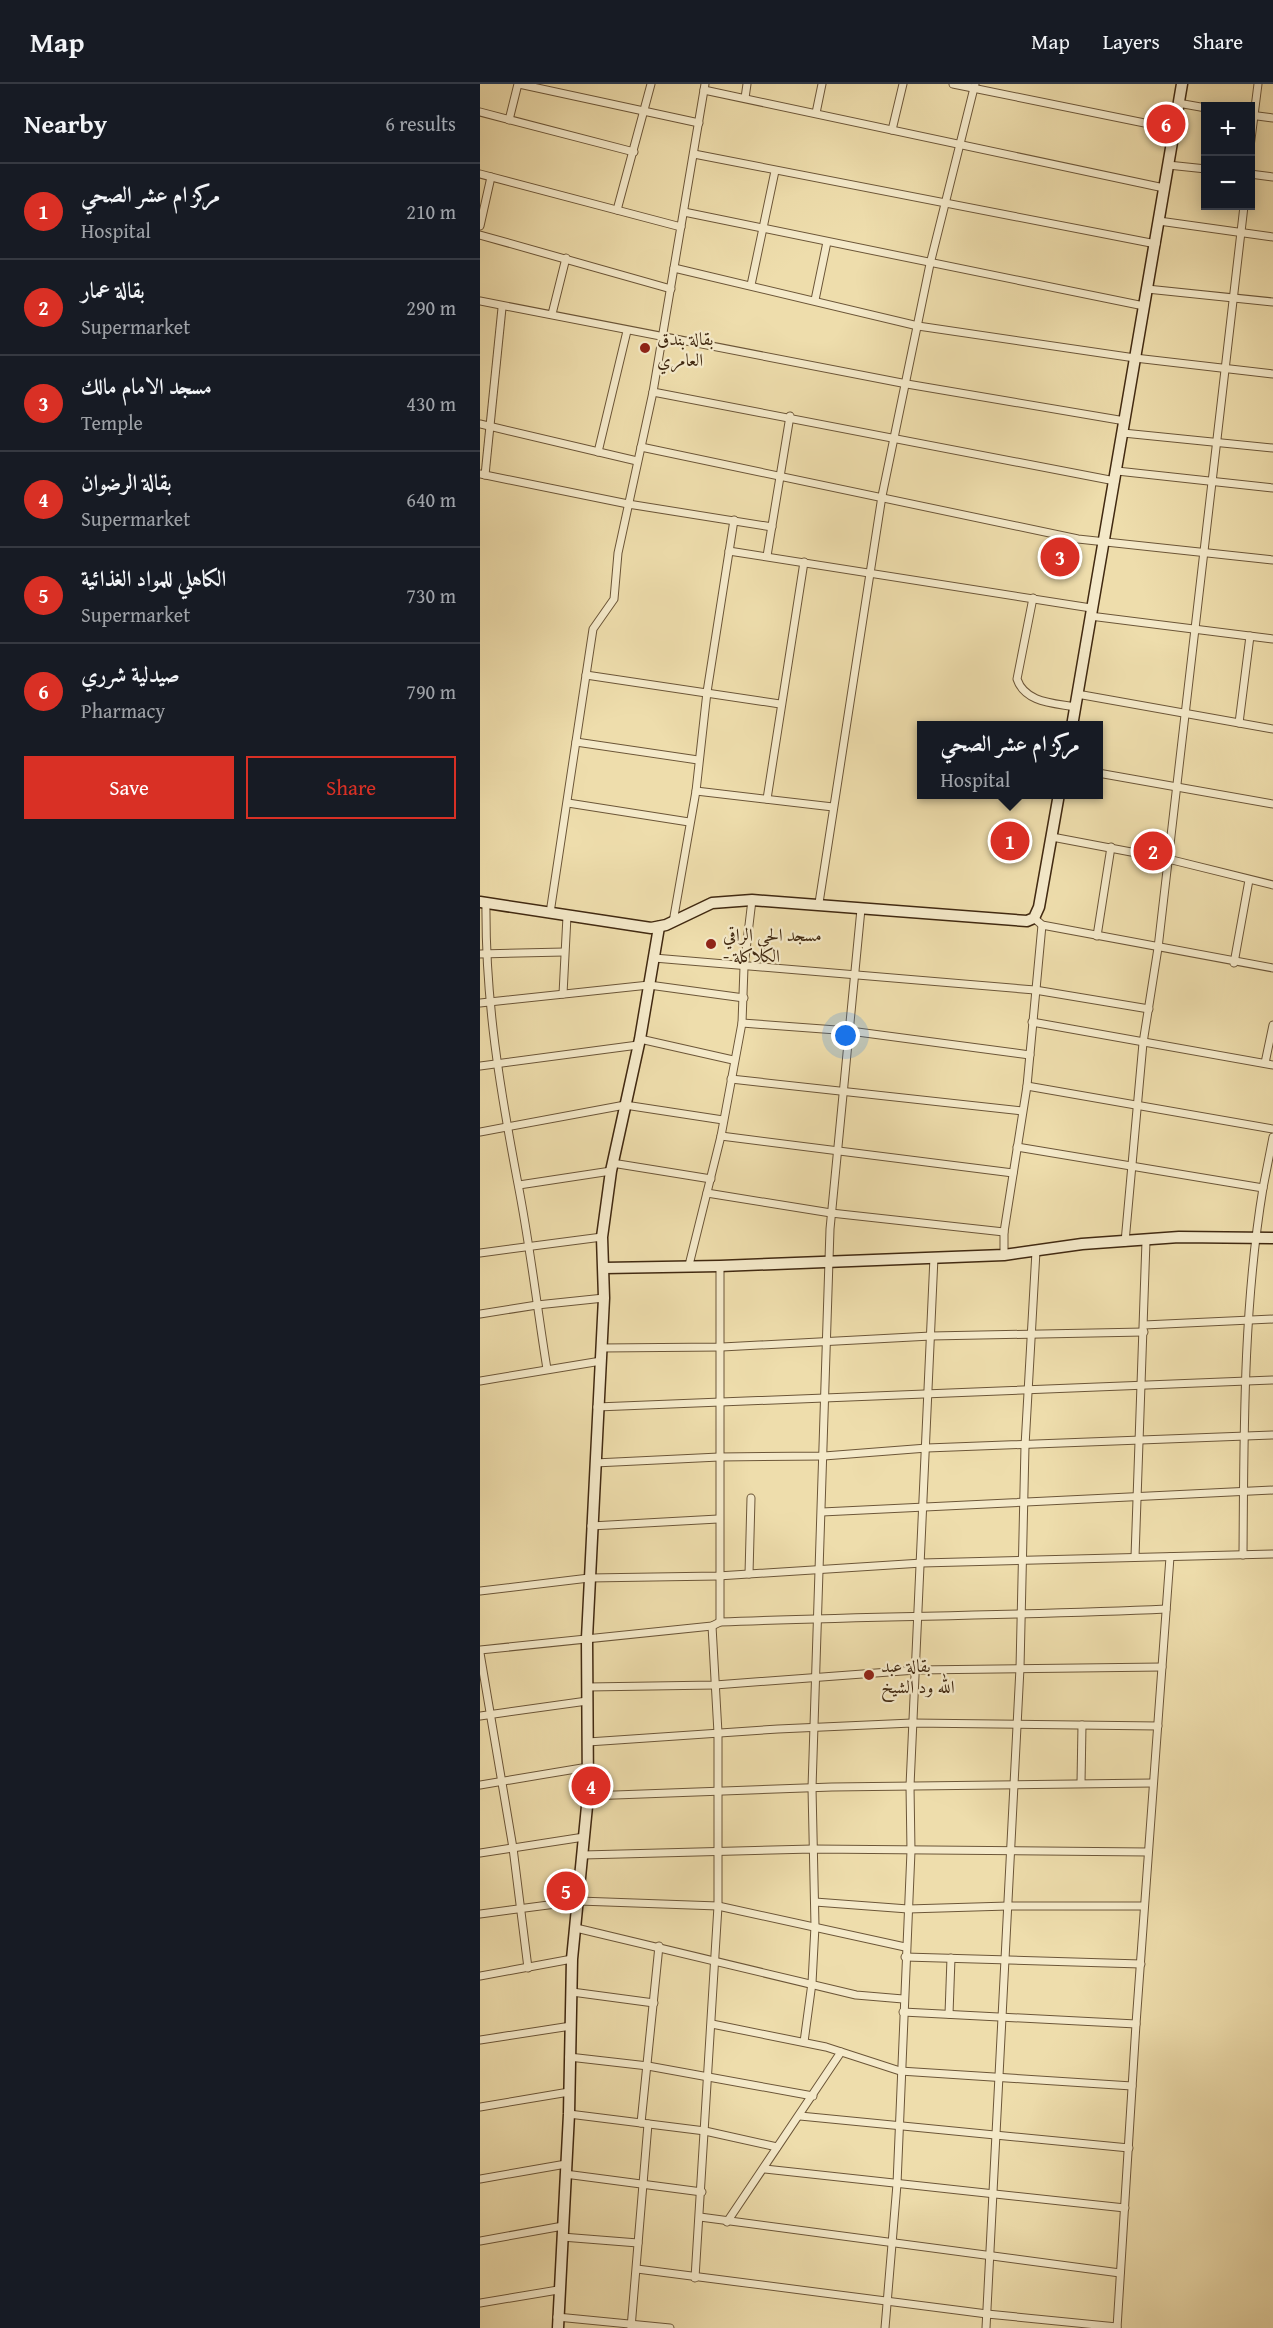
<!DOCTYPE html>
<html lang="en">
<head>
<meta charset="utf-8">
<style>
	:root { --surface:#171b24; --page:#242831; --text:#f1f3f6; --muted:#9ea1a6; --line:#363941; --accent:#d93025 }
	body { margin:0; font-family:"Gentium Book Plus",Amiri,serif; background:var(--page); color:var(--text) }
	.controls { position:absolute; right:18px; top:18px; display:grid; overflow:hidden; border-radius:0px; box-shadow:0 3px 15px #0003 }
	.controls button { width:54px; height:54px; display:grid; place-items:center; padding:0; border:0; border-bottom:2px solid var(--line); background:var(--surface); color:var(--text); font:30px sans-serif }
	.you { position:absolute; left:366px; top:952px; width:21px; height:21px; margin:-15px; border:4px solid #fff; border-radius:50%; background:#1a73e8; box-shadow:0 0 0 9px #1a73e833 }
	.badge { display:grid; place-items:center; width:39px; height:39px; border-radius:50%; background:var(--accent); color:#fff; font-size:20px; font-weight:700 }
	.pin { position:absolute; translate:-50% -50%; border:3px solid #fff; box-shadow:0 2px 6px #0006 }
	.popup { position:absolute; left:437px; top:637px; width:186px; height:78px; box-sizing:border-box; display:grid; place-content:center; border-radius:0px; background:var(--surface); filter:drop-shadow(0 2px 4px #0005); font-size:20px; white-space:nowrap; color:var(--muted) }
	.popup b { font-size:22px; color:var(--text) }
	.popup::after { content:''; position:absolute; left:50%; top:100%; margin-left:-12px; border:12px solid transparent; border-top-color:var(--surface) }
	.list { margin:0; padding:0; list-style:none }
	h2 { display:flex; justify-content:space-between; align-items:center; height:78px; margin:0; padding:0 24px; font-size:26px }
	h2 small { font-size:20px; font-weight:400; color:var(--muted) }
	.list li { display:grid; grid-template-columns:39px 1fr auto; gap:18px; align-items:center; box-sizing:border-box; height:96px; padding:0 24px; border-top:2px solid var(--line) }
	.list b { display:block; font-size:22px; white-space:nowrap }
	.list p { margin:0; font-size:20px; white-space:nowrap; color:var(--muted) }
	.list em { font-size:20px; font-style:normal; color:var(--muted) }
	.actions { display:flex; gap:12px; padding:18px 24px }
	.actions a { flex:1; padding:14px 0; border:2px solid var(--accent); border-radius:0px; text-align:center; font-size:21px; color:var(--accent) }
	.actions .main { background:var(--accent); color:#fff }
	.map { position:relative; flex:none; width:793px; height:2244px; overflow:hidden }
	header { display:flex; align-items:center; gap:36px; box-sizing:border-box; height:84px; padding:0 30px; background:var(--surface); border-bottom:2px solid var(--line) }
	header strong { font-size:28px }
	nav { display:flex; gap:33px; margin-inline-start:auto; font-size:21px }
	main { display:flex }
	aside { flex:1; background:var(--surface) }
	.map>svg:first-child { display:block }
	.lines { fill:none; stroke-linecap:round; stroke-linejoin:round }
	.street-casing { stroke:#6c5638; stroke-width:9 }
	.secondary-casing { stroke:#412911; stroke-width:13 }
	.street { stroke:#f4e9c9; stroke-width:7 }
	.secondary { stroke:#f4e9c9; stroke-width:10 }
	.poi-dot { fill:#8f2418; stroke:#f4e9c9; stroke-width:2 }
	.labels { text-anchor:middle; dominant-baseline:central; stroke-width:4.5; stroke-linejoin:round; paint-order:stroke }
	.poi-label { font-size:18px; fill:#412911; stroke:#f4e9c9; text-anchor:start }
</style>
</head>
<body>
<header>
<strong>Map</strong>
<nav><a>Map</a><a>Layers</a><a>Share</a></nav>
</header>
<main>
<aside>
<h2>Nearby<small>6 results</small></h2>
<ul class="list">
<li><span class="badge">1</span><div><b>مركز ام عشر الصحي</b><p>Hospital</p></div><em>210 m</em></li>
<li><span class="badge">2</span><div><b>بقالة عمار</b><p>Supermarket</p></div><em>290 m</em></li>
<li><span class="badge">3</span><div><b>مسجد الامام مالك</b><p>Temple</p></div><em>430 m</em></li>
<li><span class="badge">4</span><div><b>بقالة الرضوان</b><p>Supermarket</p></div><em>640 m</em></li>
<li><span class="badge">5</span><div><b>الكاهلي للمواد الغذائية</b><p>Supermarket</p></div><em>730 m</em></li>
<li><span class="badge">6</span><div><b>صيدلية شرري</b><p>Pharmacy</p></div><em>790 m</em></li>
</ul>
<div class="actions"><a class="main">Save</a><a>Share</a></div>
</aside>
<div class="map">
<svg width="793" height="2244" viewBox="0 0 793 2244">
	<rect width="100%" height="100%" fill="#eeddac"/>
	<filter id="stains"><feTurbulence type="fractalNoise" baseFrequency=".00333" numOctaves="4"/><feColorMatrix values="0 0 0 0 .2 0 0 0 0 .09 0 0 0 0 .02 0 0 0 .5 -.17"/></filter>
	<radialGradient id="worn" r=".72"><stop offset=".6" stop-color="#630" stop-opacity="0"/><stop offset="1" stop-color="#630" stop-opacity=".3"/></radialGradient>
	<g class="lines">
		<g class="street-casing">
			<g id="street">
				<polyline points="39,0 219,39"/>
				<polyline points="473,0 694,45"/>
				<polyline points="224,6 684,104"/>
				<polyline points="265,14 267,0"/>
				<polyline points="698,19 726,24"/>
				<polyline points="0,28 154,68"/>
				<polyline points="336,29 342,0"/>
				<polyline points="770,31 793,34"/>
				<polyline points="29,36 38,0"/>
				<polyline points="412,46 423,0"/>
				<polyline points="770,63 778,0"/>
				<polyline points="214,70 676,160"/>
				<polyline points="688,81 726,85"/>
				<polyline points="0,90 201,143"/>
				<polyline points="770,90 793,93"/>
				<polyline points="137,126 171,0"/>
				<polyline points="204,128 664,222"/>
				<polyline points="679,137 793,153"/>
				<polyline points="0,142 11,93"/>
				<polyline points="0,151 191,205"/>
				<polyline points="194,184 438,242 655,274 793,290"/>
				<polyline points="271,201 295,87"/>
				<polyline points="667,205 793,218"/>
				<polyline points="335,216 347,158"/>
				<polyline points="0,217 427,300 645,337"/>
				<polyline points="72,230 86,174"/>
				<polyline points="173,308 635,397"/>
				<polyline points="0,340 157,377"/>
				<polyline points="643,349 793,364"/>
				<polyline points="161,363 598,455 793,476"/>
				<polyline points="118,368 147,247"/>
				<polyline points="637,387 793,404"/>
				<polyline points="0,390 148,420 292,443"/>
				<polyline points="5,391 22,224"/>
				<polyline points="249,467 611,524"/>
				<polyline points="287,472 310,332"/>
				<path d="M553,514L537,595C545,619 574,619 595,623"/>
				<polyline points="610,532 793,555"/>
				<polyline points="106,591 300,620"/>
				<polyline points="597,610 793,645"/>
				<polyline points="759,639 770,552"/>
				<polyline points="96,658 218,676"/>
				<polyline points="618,689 793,720"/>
				<polyline points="216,707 353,723"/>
				<polyline points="287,715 324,478"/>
				<polyline points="88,719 209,738"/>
				<polyline points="572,753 688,775 793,801"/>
				<path d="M6,819C5,916 20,1005 38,1100C50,1161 57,1223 67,1285"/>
				<polyline points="339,819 402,412 450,180 495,0"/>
				<polyline points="70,829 113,545 134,515 138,469 173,308 225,0"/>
				<polyline points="554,834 562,841 793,884"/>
				<polyline points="193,838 216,707 227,608 254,436"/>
				<polyline points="617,852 631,763"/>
				<polyline points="0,870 84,868"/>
				<polyline points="174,874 555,906 669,925"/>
				<polyline points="754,879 769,796"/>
				<polyline points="83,910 87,832"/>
				<polyline points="0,919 169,901 264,914"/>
				<polyline points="552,938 793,981"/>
				<polyline points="262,939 370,947 550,971"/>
				<polyline points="160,955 253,976"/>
				<polyline points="785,979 793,941"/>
				<polyline points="0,982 158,961"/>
				<polyline points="251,995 542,1027"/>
				<polyline points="547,1002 793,1045"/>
				<polyline points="0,1048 145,1021 243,1036"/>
				<polyline points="241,1052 533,1089"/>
				<path d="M537,1063L783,1104C763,1225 764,1349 763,1471"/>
				<polyline points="132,1079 231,1095"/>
				<polyline points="39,1101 131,1087"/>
				<polyline points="783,1104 793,1053"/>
				<polyline points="227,1109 351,1129 524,1148"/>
				<polyline points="645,1158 663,959 678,864 764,122"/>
				<polyline points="0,1169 122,1153"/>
				<polyline points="524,1171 524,1148 547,1002 562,841"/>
				<polyline points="209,1181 241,1052 262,939 264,883 272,816"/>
				<polyline points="240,1182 240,1538"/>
				<polyline points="0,1230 57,1221 124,1214"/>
				<polyline points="664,1241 793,1235"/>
				<polyline points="121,1264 242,1263 451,1252 664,1248"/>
				<polyline points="0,1297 121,1277"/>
				<polyline points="117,1323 793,1296"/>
				<polyline points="115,1379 239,1373 344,1372 447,1364 793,1351"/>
				<polyline points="342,1428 793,1406"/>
				<polyline points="111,1442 238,1435"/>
				<polyline points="655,1473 666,1157"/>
				<polyline points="269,1490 271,1414"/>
				<polyline points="0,1507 109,1494 238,1492 442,1479 793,1470"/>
				<path d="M0,1566L232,1542L240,1538C389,1532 537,1532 686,1525"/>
				<polyline points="0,1569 33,1764 48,1884"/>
				<polyline points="108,1603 235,1601 436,1586 682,1583"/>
				<polyline points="0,1632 107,1617"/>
				<polyline points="108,1658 298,1645 432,1639 678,1642"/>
				<polyline points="601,1699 602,1641"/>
				<polyline points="0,1701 108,1683"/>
				<polyline points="108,1712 352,1703 673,1699"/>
				<polyline points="0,1769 104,1753"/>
				<polyline points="103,1771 333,1765 668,1768"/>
				<polyline points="335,1818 428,1825 528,1822 664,1822"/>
				<polyline points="0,1830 99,1817 238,1822 425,1863"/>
				<polyline points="96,1844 376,1911 423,1915"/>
				<polyline points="425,1873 661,1880"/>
				<polyline points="0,1892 92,1875"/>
				<polyline points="92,1908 174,1919"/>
				<polyline points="423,1928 656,1940"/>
				<polyline points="469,1930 471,1874"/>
				<polyline points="232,1940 346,1963 420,1987 652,2002"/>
				<polyline points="0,1956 91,1942"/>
				<polyline points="324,1958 332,1899 335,1842 332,1704 350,1145 381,825"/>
				<polyline points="89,1973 168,1982 333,2012"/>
				<polyline points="0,2023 89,2008"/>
				<polyline points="89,2030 225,2047 297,2063"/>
				<polyline points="320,2032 649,2064"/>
				<polyline points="161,2039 179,1862"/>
				<polyline points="285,2085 645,2124"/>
				<polyline points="85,2090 222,2108"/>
				<polyline points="0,2095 86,2080"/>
				<polyline points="220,2133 640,2189"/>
				<polyline points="247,2138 361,1968"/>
				<polyline points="82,2153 158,2159"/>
				<polyline points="0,2157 83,2142"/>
				<polyline points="157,2185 507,2230 637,2243"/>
				<polyline points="215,2194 238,1822 238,1649 232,1542"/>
				<polyline points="0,2219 78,2206"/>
				<polyline points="77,2233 190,2244"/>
				<polyline points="151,2244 168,2040"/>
				<polyline points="405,2244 417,2100 431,1767 430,1702 454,1173"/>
				<polyline points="506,2244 540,1584 545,1362 556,1167"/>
				<polyline points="637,2244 656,1940 690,1473"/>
			</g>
		</g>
		<g class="secondary-casing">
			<g id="secondary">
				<polyline points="592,642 702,0"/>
				<polyline points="0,818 171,844 186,841 232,819 272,816 547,837 554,834 559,823 579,710"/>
				<polyline points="124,1184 240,1182 524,1171 602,1160 699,1153 793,1154"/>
				<polyline points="78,2244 89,2030 92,1875 108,1712 107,1554 124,1214 122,1153 131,1087 160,955 179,843"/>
			</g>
		</g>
		<use href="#street" class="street"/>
		<use href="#secondary" class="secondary"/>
	</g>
	<g class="poi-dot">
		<circle cx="165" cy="264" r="6"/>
		<circle cx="231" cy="860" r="6"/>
		<circle cx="389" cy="1591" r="6"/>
	</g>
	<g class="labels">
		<g class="poi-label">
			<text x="177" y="254">بقالة بندق<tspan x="177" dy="21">العامري</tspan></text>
			<text x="243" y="850">مسجد الحي الراقي<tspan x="243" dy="21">- الكلاكلة</tspan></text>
			<text x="401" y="1581">بقالة عبد<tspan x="401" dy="21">الله ود الشيخ</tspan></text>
		</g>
	</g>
	<rect width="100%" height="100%" filter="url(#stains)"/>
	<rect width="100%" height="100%" fill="url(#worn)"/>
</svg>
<div class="controls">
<button>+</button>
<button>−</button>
</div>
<div class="you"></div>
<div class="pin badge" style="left:530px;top:757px">1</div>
<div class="popup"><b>مركز ام عشر الصحي</b>Hospital</div>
<div class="pin badge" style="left:673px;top:767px">2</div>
<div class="pin badge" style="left:580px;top:473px">3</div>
<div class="pin badge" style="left:111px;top:1702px">4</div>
<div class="pin badge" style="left:86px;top:1807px">5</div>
<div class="pin badge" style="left:686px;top:40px">6</div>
</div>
</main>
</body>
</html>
